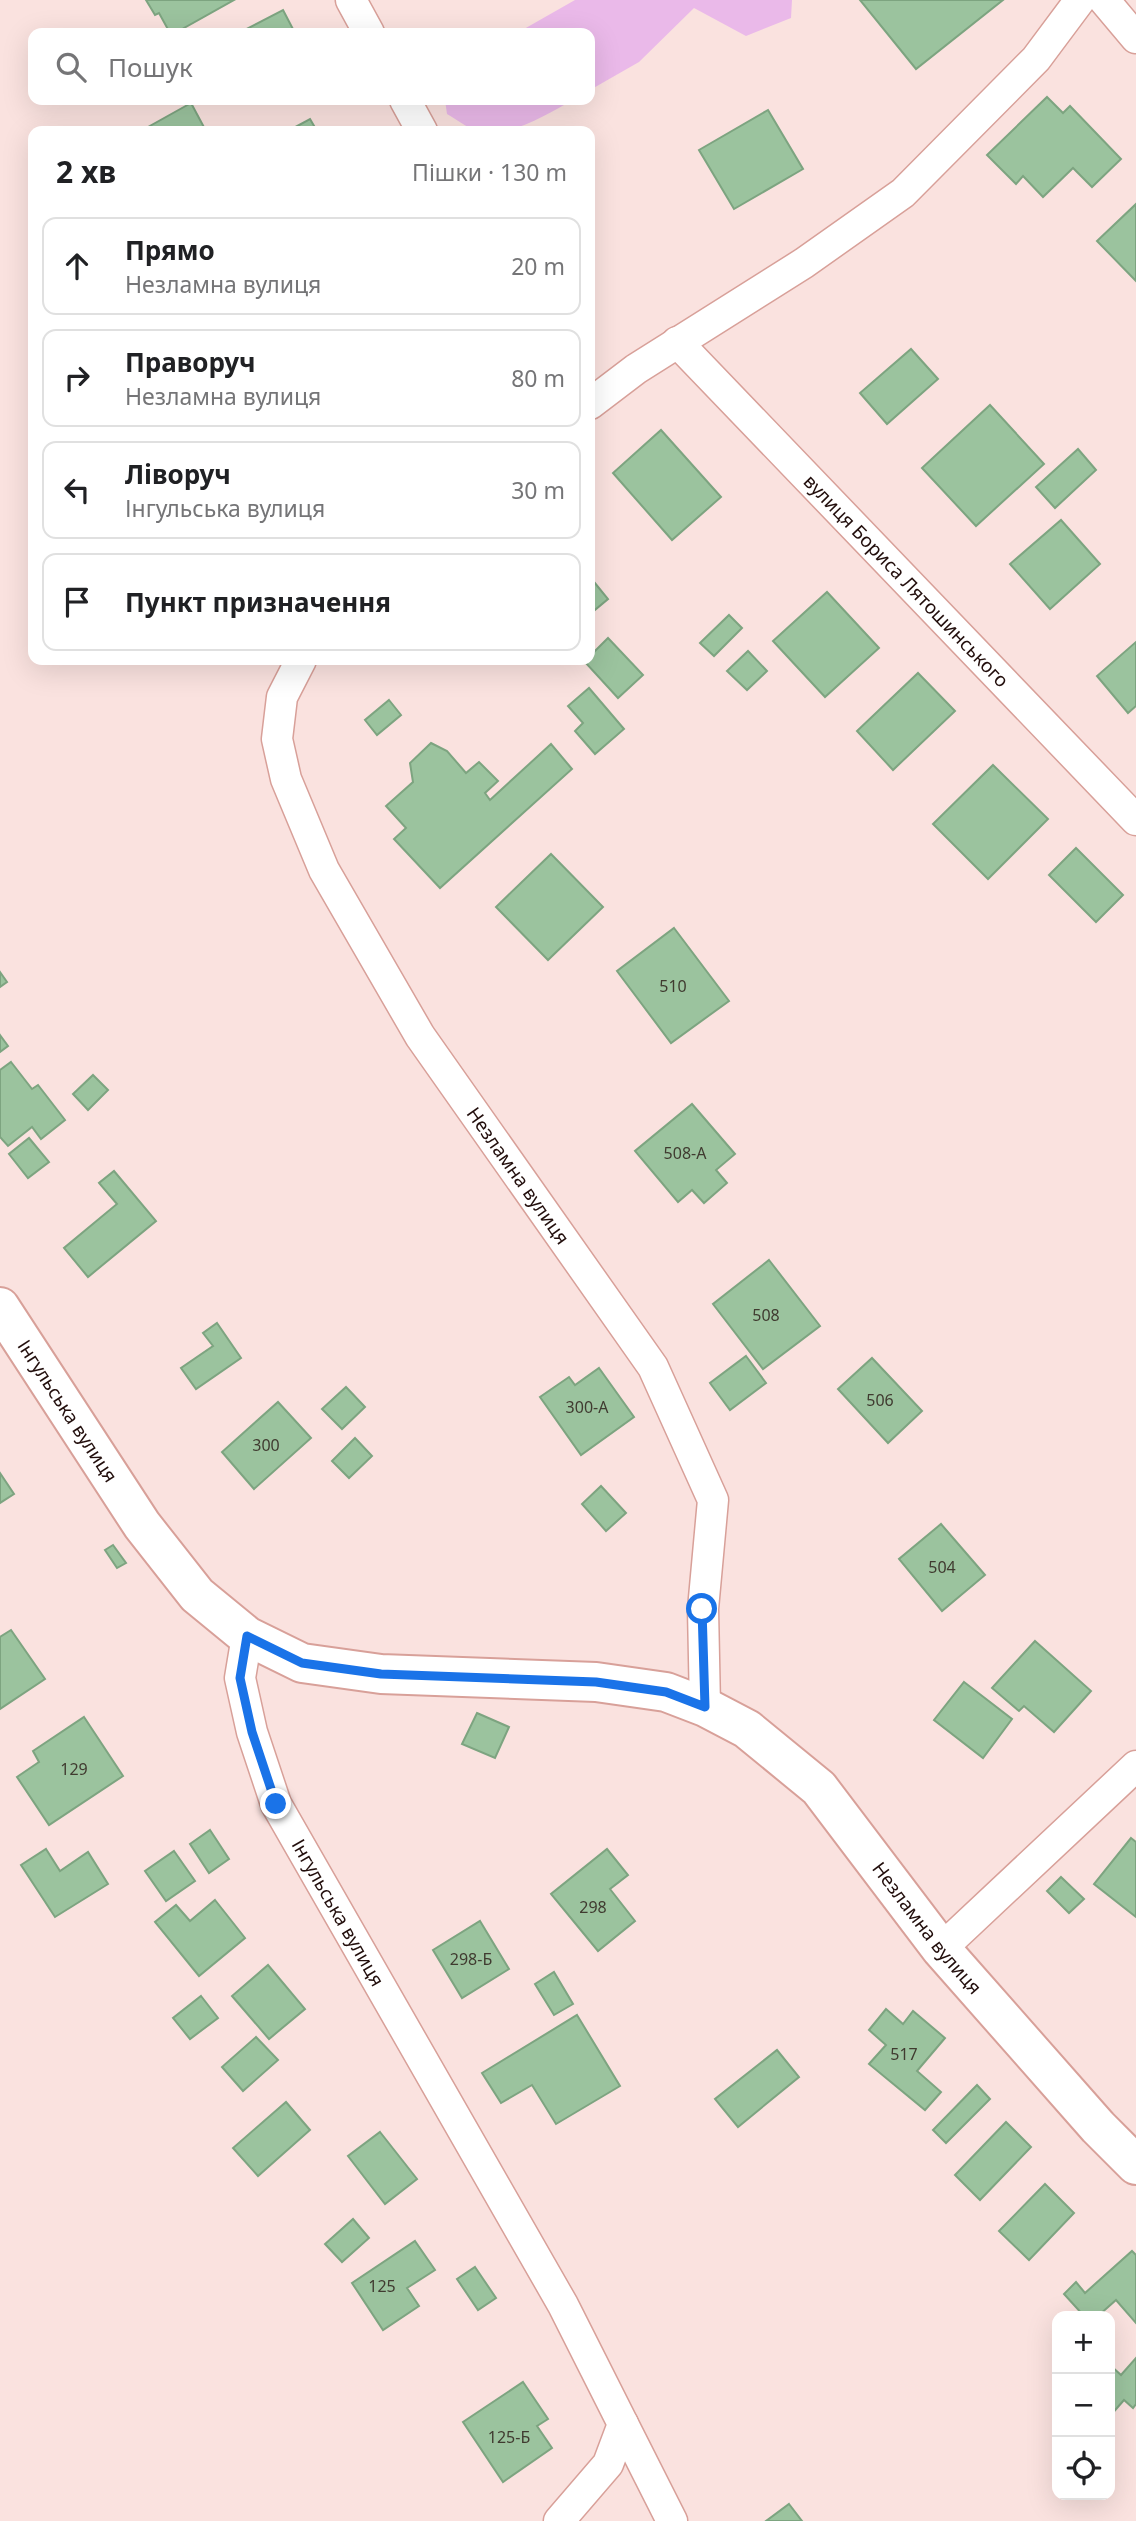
<!DOCTYPE html>
<html lang="uk">
<head>
<meta charset="utf-8">
<style>
	:root { --surface:#fff; --page:#f2f2f2; --text:#202124; --muted:#757577; --line:#e0e0e0 }
	body { margin:0; font-family:"Noto Sans",sans-serif; background:var(--page); color:var(--text) }
	.controls { position:absolute; right:21px; bottom:21px; display:grid; overflow:hidden; border-radius:14px; box-shadow:0 7px 28px #0002 }
	.controls button { width:63px; height:63px; display:grid; place-items:center; padding:0; border:0; border-bottom:2px solid var(--line); background:var(--surface); color:var(--text); font:35px sans-serif }
	.stop { position:absolute; width:21px; height:21px; margin:-16px; border:5px solid #1a73e8; border-radius:50%; background:#fff }
	.stop.end { background:#1a73e8; border-color:#fff; box-shadow:0 2px 7px #0008 }
	.list { margin:0; padding:0; list-style:none }
	h2 { display:flex; justify-content:space-between; align-items:center; height:91px; margin:0; padding:0 28px; font-size:30px }
	h2 small { font-size:23px; font-weight:400; color:var(--muted) }
	.list li { display:grid; grid-template-columns:46px 1fr auto; gap:21px; align-items:center; box-sizing:border-box; height:98px; margin:0 14px 14px; padding:0 14px; border:2px solid var(--line); border-radius:14px }
	.list b { display:block; font-size:26px; white-space:nowrap }
	.list p { margin:0; font-size:23px; white-space:nowrap; color:var(--muted) }
	.list em { font-size:23px; font-style:normal; color:var(--muted) }
	.icon { flex:none; width:38px; height:38px; fill:none; stroke:currentColor; stroke-width:2; stroke-linecap:round; stroke-linejoin:round }
	.map { position:relative; flex:none; width:1136px; height:2521px; overflow:hidden }
	.search { position:absolute; background:var(--surface); box-shadow:0 7px 28px #0002; left:28px; top:28px; width:567px; height:77px; display:flex; align-items:center; gap:18px; box-sizing:border-box; padding:0 24px; border-radius:14px; color:var(--muted); font-size:26px }
	.panel { position:absolute; background:var(--surface); box-shadow:0 7px 28px #0002; left:28px; top:126px; width:567px; height:539px; border-radius:14px }
	.map>svg:first-child { display:block }
	.green { fill:#eab9e9 }
	.building { fill:#9bc39e; stroke:#7da480; stroke-width:2 }
	.lines { fill:none; stroke-linecap:round; stroke-linejoin:round }
	.street-casing { stroke:#d8a099; stroke-width:33 }
	.secondary-casing { stroke:#d8a099; stroke-width:42 }
	.street { stroke:#fff; stroke-width:30 }
	.secondary { stroke:#fff; stroke-width:38 }
	.route { stroke:#1a73e8; stroke-width:9 }
	.labels { text-anchor:middle; dominant-baseline:central; stroke-width:5; stroke-linejoin:round; paint-order:stroke }
	.number-label { font-size:16px; fill:#403b30 }
	.street-label { font-size:19px; fill:#220e0c; stroke:#fff3f1 }
</style>
</head>
<body>
<div class="map">
<svg width="1136" height="2521" viewBox="0 0 1136 2521">
	<rect width="100%" height="100%" fill="#fae2df"/>
	<g class="green">
		<polygon points="575,0 792,0 791,18 746,36 694,8 639,62 590,90 590,33 517,33"/>
		<path d="M445,100H573C547,114 506,141 475,130C466,127 456,119 447,114Z"/>
	</g>
	<g class="building">
		<polygon points="146,0 234,0 175,33 170,33 159,13 155,15"/>
		<polygon points="860,0 1003,0 916,69"/>
		<polygon points="283,10 295,33 239,33"/>
		<polygon points="1047,97 1063,113 1070,106 1121,159 1092,187 1073,168 1043,197 1023,176 1016,184 987,155"/>
		<polygon points="191,103 206,131 141,131"/>
		<polygon points="768,110 803,169 734,209 699,150"/>
		<polygon points="310,119 317,131 288,131"/>
		<polygon points="1136,204 1136,281 1097,241"/>
		<polygon points="911,349 938,379 887,424 860,393"/>
		<polygon points="990,405 1044,464 976,526 922,468"/>
		<polygon points="661,430 721,497 672,540 613,473"/>
		<polygon points="1078,449 1096,470 1055,508 1036,487"/>
		<polygon points="1061,520 1100,564 1050,609 1010,564"/>
		<polygon points="590,577 608,599 590,614"/>
		<polygon points="827,592 879,648 825,697 773,641"/>
		<polygon points="729,615 742,628 714,656 700,643"/>
		<polygon points="608,638 643,675 618,698 584,661 590,660 590,656"/>
		<polygon points="1136,642 1136,706 1128,713 1097,676"/>
		<polygon points="748,651 767,671 747,690 727,671"/>
		<polygon points="918,673 955,711 893,770 857,731"/>
		<polygon points="589,688 624,729 595,754 575,731 583,723 568,706"/>
		<polygon points="389,700 401,715 377,735 365,720"/>
		<polygon points="431,743 447,751 466,773 479,762 498,781 485,793 490,800 551,744 572,769 440,888 394,839 406,828 386,806 413,782 410,763"/>
		<polygon points="993,765 1048,819 988,879 933,824"/>
		<polygon points="1076,848 1123,895 1096,922 1049,875"/>
		<polygon points="551,854 603,907 548,960 496,907"/>
		<polygon points="674,928 729,1001 671,1043 617,971"/>
		<polygon points="0,972 7,982 0,987"/>
		<polygon points="0,1035 8,1046 0,1052"/>
		<polygon points="11,1062 32,1089 38,1085 65,1120 41,1139 32,1127 8,1146 0,1137 0,1070"/>
		<polygon points="93,1075 108,1090 88,1110 73,1094"/>
		<polygon points="692,1104 735,1154 716,1170 727,1183 704,1203 692,1190 678,1202 635,1151"/>
		<polygon points="29,1138 49,1162 28,1178 9,1154"/>
		<polygon points="114,1171 156,1221 88,1277 64,1248 117,1204 99,1183"/>
		<polygon points="769,1260 820,1326 763,1369 713,1304"/>
		<polygon points="217,1323 241,1358 196,1389 181,1368 213,1346 203,1333"/>
		<polygon points="746,1356 766,1383 730,1410 710,1383"/>
		<polygon points="872,1358 922,1411 888,1443 838,1389"/>
		<polygon points="599,1368 634,1417 581,1455 540,1397 569,1377 575,1385"/>
		<polygon points="346,1387 365,1407 342,1429 322,1409"/>
		<polygon points="278,1402 311,1438 254,1489 222,1452"/>
		<polygon points="355,1438 372,1456 349,1478 332,1461"/>
		<polygon points="0,1473 14,1494 0,1503"/>
		<polygon points="601,1486 626,1513 606,1531 582,1504"/>
		<polygon points="941,1524 985,1575 942,1611 899,1559"/>
		<polygon points="113,1545 126,1563 117,1568 105,1550"/>
		<polygon points="11,1630 45,1679 0,1709 0,1637"/>
		<polygon points="1035,1641 1091,1691 1054,1732 1024,1706 1019,1711 992,1688"/>
		<polygon points="964,1682 1012,1719 983,1758 934,1720"/>
		<polygon points="477,1713 509,1727 495,1758 462,1744"/>
		<polygon points="84,1717 123,1776 49,1825 17,1777 39,1762 33,1751"/>
		<polygon points="210,1830 229,1859 209,1873 190,1844"/>
		<polygon points="1131,1838 1136,1842 1136,1917 1094,1884"/>
		<polygon points="46,1849 60,1871 88,1852 108,1884 55,1917 21,1865"/>
		<polygon points="607,1849 628,1875 610,1889 635,1921 598,1951 551,1894"/>
		<polygon points="174,1851 195,1881 166,1901 145,1871"/>
		<polygon points="1061,1877 1084,1899 1069,1913 1047,1891"/>
		<polygon points="215,1900 245,1938 199,1976 155,1922 176,1905 190,1921"/>
		<polygon points="480,1921 509,1969 462,1998 433,1950"/>
		<polygon points="268,1965 305,2009 269,2039 232,1996"/>
		<polygon points="554,1972 573,2004 554,2015 535,1984"/>
		<polygon points="201,1996 218,2018 190,2039 173,2018"/>
		<polygon points="886,2009 903,2024 913,2011 945,2038 917,2071 941,2092 925,2110 869,2064 886,2045 869,2030"/>
		<polygon points="577,2015 620,2086 556,2124 532,2085 501,2103 482,2073"/>
		<polygon points="256,2037 278,2060 243,2091 222,2067"/>
		<polygon points="777,2050 799,2077 738,2127 715,2099"/>
		<polygon points="977,2085 990,2099 946,2143 933,2130"/>
		<polygon points="286,2102 310,2130 258,2176 233,2148"/>
		<polygon points="1006,2122 1031,2147 980,2200 955,2175"/>
		<polygon points="380,2132 417,2179 385,2204 348,2156"/>
		<polygon points="1045,2184 1074,2213 1029,2260 999,2231"/>
		<polygon points="353,2219 369,2238 342,2262 325,2244"/>
		<polygon points="415,2241 435,2270 407,2288 419,2306 383,2330 352,2283"/>
		<polygon points="1132,2251 1136,2255 1136,2323 1116,2300 1098,2316 1084,2316 1064,2294 1076,2282 1085,2293"/>
		<polygon points="475,2267 496,2298 478,2310 457,2279"/>
		<polygon points="1136,2358 1136,2404 1133,2408 1124,2400 1110,2416 1110,2365 1121,2375"/>
		<polygon points="523,2382 548,2419 537,2426 552,2448 503,2482 463,2422"/>
		<polygon points="789,2504 802,2521 766,2521"/>
	</g>
	<g class="lines">
		<g class="street-casing">
			<g id="street">
				<polyline points="351,0 369,33"/>
				<polyline points="1104,0 1136,38"/>
				<polyline points="405,100 422,131"/>
				<path id="s1" d="M677,342L1136,820"/>
				<polyline points="590,404 636,369 804,263 903,193 1036,59 1080,0"/>
				<path id="s2" d="M301,660L282,697L277,739L286,779L324,870L420,1036L653,1367L713,1500L703,1609L705,1707"/>
				<path id="s3" d="M247,1636L240,1678L252,1732L276,1804L563,2305L623,2424L608,2464L559,2521"/>
				<polyline points="941,1949 1136,1766"/>
				<polyline points="623,2424 672,2521"/>
			</g>
		</g>
		<g class="secondary-casing">
			<g id="secondary">
				<path id="s4" d="M0,1307L142,1525L197,1595L247,1636L302,1663L381,1674L596,1682L666,1692L705,1707L747,1729L819,1788L941,1949L1098,2127L1136,2165"/>
			</g>
		</g>
		<use href="#street" class="street"/>
		<use href="#secondary" class="secondary"/>
	</g>
	<g class="lines">
		<polyline class="route" points="276,1804 252,1732 240,1678 247,1636 302,1663 381,1674 596,1682 666,1692 705,1707 702,1609"/>
	</g>
	<g class="labels">
		<g class="number-label">
			<text x="673" y="986">510</text>
			<text x="685" y="1153">508-А</text>
			<text x="766" y="1315">508</text>
			<text x="880" y="1400">506</text>
			<text x="587" y="1407">300-А</text>
			<text x="266" y="1445">300</text>
			<text x="942" y="1567">504</text>
			<text x="74" y="1769">129</text>
			<text x="593" y="1907">298</text>
			<text x="471" y="1959">298-Б</text>
			<text x="904" y="2054">517</text>
			<text x="382" y="2286">125</text>
			<text x="509" y="2437">125-Б</text>
		</g>
		<g class="street-label">
			<text stroke="none"><textPath href="#s1" startOffset="331">вулиця Бориса Лятошинського</textPath></text>
			<text stroke="none"><textPath href="#s2" startOffset="586">Незламна вулиця</textPath></text>
			<text stroke="none"><textPath href="#s4" startOffset="124">Інгульська вулиця</textPath></text>
			<text stroke="none"><textPath href="#s3" startOffset="299">Інгульська вулиця</textPath></text>
			<text stroke="none"><textPath href="#s4" startOffset="1200">Незламна вулиця</textPath></text>
		</g>
	</g>
</svg>
<div class="controls">
<button>+</button>
<button>−</button>
<button><svg class="icon" aria-label="locate" viewBox="0 0 24 24"><circle cx="12" cy="12" r="6"/><path d="M12 2v4M12 18v4M2 12h4M18 12h4"/></svg></button>
</div>
<div class="stop" style="left:702px;top:1609px"></div>
<div class="stop end" style="left:276px;top:1804px"></div>
<div class="search"><svg class="icon" aria-label="search" viewBox="0 0 24 24"><circle cx="10" cy="10" r="6"/><path d="M15 15l6 6"/></svg>Пошук</div>
<section class="panel">
<h2>2 хв<small>Пішки · 130 m</small></h2>
<ul class="list">
<li><svg class="icon" aria-label="ahead" viewBox="0 0 24 24"><path d="M12 20V5M6 11l6-6 6 6"/></svg><div><b>Прямо</b><p>Незламна вулиця</p></div><em>20 m</em></li>
<li><svg class="icon" aria-label="right" viewBox="0 0 24 24"><path d="M7 20v-9h11M14 6l5 5-5 5"/></svg><div><b>Праворуч</b><p>Незламна вулиця</p></div><em>80 m</em></li>
<li><svg class="icon" aria-label="left" viewBox="0 0 24 24"><path d="M17 20v-9H6M10 6l-5 5 5 5"/></svg><div><b>Ліворуч</b><p>Інгульська вулиця</p></div><em>30 m</em></li>
<li><svg class="icon" aria-label="arrive" viewBox="0 0 24 24"><path d="M6 21V4h12l-3 4 3 4H6"/></svg><div><b>Пункт призначення</b></div></li>
</ul>
</section>
</div>
</body>
</html>
